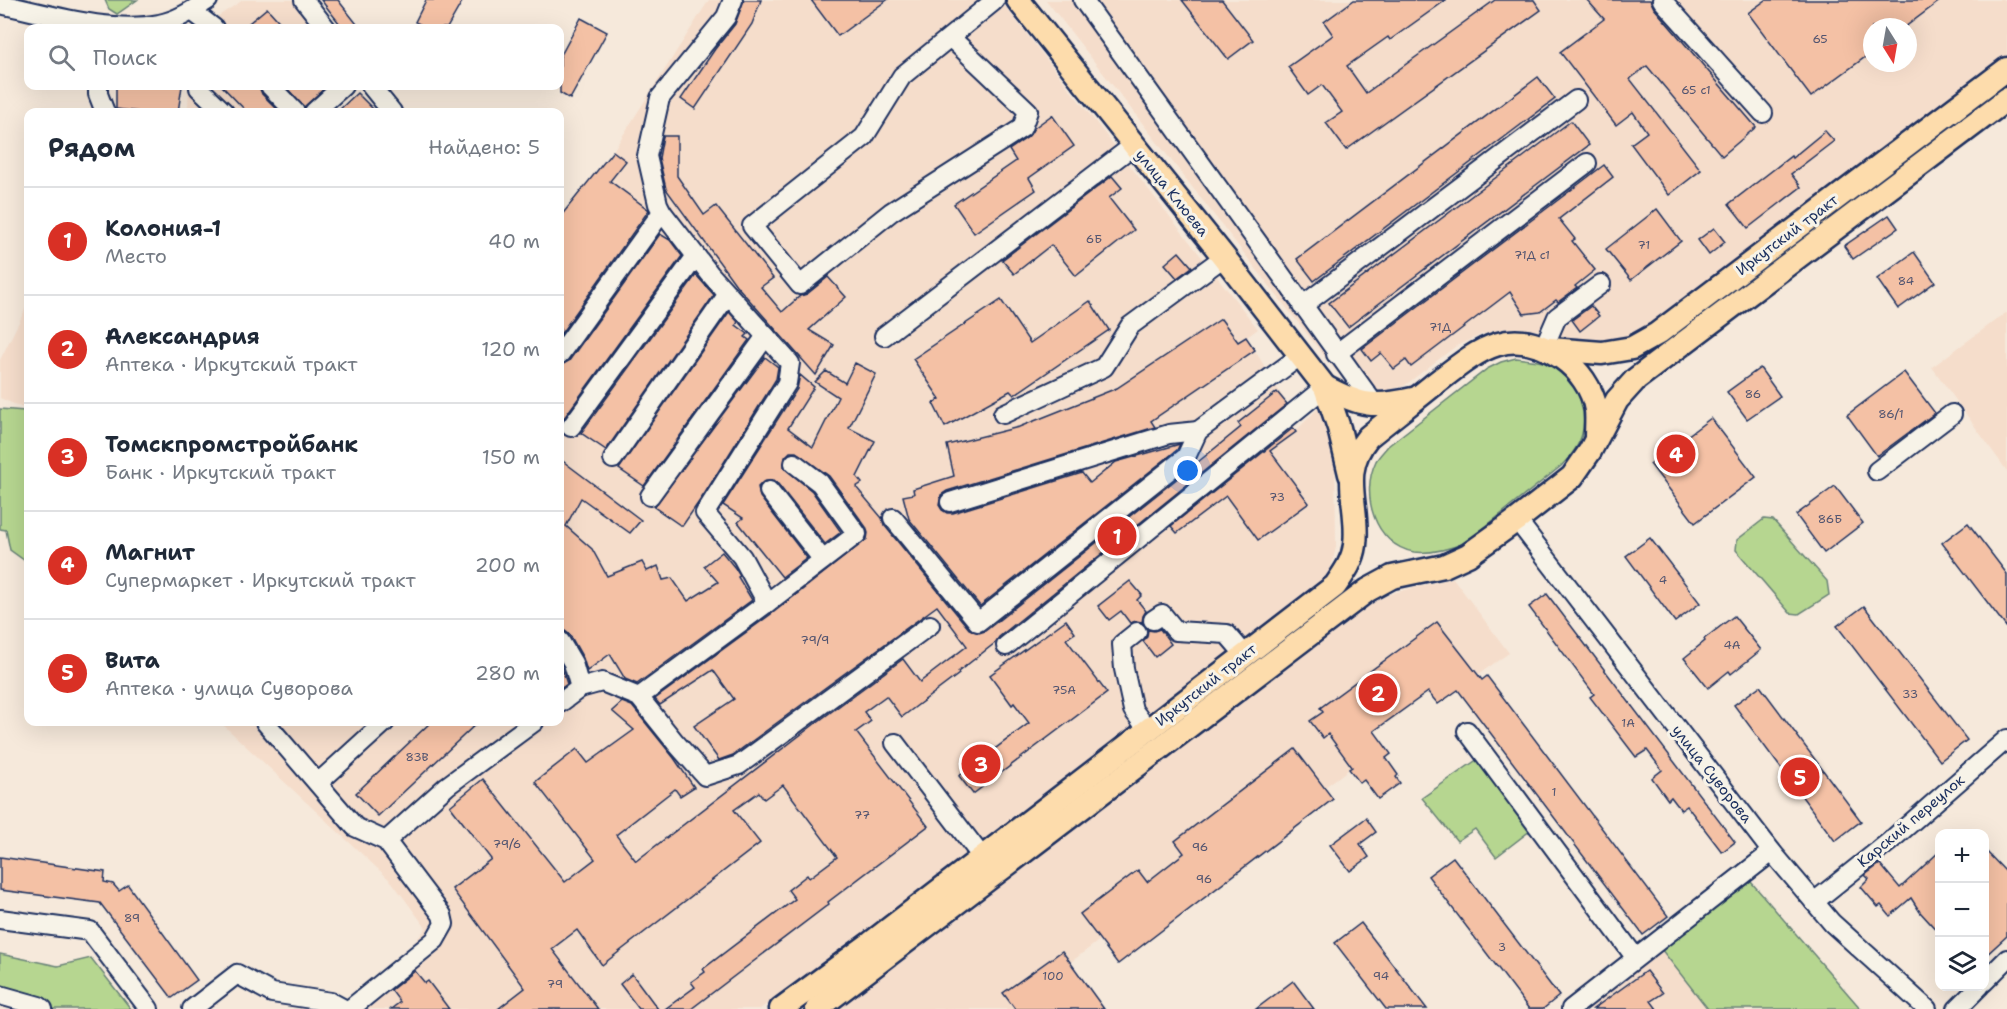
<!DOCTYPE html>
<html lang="ru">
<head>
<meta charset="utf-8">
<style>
	:root { --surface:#fff; --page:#f2f2f3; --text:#1f2937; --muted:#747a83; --line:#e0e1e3; --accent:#d93025 }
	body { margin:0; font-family:"Shantell Sans",sans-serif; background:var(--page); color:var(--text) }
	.controls { position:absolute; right:18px; bottom:18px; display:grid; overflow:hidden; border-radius:12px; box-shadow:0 6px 24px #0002 }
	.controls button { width:54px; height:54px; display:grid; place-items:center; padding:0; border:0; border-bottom:2px solid var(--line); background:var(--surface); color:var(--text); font:30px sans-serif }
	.compass { position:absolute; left:1863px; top:18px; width:54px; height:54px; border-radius:50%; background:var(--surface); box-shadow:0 6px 24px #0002; rotate:169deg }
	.you { position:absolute; left:1188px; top:471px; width:21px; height:21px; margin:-15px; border:4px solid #fff; border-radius:50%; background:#1a73e8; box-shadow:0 0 0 9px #1a73e833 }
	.badge { display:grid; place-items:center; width:39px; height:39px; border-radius:50%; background:var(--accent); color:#fff; font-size:20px; font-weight:700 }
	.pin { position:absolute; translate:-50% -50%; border:3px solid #fff; box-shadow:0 2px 6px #0006 }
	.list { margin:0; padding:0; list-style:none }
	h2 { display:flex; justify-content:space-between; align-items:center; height:78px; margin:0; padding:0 24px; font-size:26px }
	h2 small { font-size:20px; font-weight:400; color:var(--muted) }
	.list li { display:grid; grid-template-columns:39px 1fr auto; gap:18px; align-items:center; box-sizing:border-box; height:108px; padding:0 24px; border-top:2px solid var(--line) }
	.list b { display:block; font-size:22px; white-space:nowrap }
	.list p { margin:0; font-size:20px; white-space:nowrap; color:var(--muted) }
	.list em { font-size:20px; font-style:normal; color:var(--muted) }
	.icon { flex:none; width:33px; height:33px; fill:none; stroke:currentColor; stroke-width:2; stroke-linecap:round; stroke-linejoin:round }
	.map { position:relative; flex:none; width:2007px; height:1009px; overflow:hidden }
	.search { position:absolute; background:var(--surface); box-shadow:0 6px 24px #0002; left:24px; top:24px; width:540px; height:66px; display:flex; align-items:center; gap:15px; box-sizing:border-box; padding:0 21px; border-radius:12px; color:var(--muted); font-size:22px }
	.panel { position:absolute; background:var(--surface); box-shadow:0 6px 24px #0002; left:24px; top:108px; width:540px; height:618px; border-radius:12px }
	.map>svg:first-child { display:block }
	.built { fill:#f5ddcb; fill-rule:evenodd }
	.green { fill:#b6d690; stroke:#688277; stroke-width:1.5 }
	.building { fill:#f4c1a5; stroke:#1b2f5e; stroke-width:1.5 }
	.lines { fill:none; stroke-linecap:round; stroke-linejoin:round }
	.minor-casing { stroke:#1b2f5e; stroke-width:22 }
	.major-casing { stroke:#1b2f5e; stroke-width:27 }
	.minor { stroke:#f7f3e8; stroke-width:18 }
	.major { stroke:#fddcac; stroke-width:22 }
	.labels { text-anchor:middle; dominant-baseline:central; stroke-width:6; stroke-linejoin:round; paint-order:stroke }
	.number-label { font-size:12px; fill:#515470 }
	.street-label { font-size:15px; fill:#1b2f5e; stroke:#f7f3e8 }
</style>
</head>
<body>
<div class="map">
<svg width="2007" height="1009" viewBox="0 0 2007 1009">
	<rect width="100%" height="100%" fill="#f6e9db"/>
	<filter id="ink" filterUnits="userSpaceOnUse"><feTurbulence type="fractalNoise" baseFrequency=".0167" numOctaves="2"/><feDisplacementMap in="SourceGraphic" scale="12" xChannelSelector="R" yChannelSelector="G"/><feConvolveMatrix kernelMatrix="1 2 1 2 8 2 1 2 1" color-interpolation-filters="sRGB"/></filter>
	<g filter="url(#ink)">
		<g class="built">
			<polygon points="243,0 294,0 319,28 200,28"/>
			<polygon points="709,0 1000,0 1258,329 1247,337 1288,406 1296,431 1320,406 1331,425 1335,453 1336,547 1331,568 1321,585 856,939 760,1009 354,1009 397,965 426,928 392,882 220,722 560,722 560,217 613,151"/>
			<path d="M1046,0H2007V55L1778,232L1628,339L1602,343L1561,338L1540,331L1517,328L1483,334L1456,346L1404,386L1380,393L1360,392L1343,380ZM1872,27H1908V63H1872Z"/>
			<polygon points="189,86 339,86 310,112 195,112 188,106"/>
			<polygon points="28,304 28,410 0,398 0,360"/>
			<polygon points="2007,312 2007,471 1932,367"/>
			<polygon points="1453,578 1509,653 1466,683 1384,684 1352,767 1325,787 1333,799 1309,818 1290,794 1071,962 1017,1009 836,1009 1374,602 1393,593"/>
			<polygon points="1681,926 1746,1009 1579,1009"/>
		</g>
		<g class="green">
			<polygon points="105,0 137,0 117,14 109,9"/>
			<path d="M1516,358C1532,360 1552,361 1565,373C1579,388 1587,414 1582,434C1579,447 1570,457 1561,466L1465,543C1449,549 1431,554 1414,552C1374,545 1360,494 1376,461C1379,456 1384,451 1388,446L1487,369L1501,362Z"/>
			<polygon points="0,409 25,411 28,414 28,563 10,550 6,530 0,529"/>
			<polygon points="1764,519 1773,520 1827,581 1829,595 1799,614 1790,613 1736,550 1737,540"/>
			<polygon points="1478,759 1531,830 1496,857 1475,829 1457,841 1422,798"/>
			<polygon points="1751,882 1861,1009 1708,1009 1661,949"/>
			<polygon points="0,954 58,966 91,958 131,1009 50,1009 0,988"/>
		</g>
		<g class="building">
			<polygon points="321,0 338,0 360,28 343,28"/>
			<polygon points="426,0 463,0 447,28 428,28 415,22"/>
			<polygon points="744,0 761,0 752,24 695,109 681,99 715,49 735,24"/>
			<polygon points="811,0 887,0 838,36"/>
			<polygon points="1182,0 1222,0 1253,40 1228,59"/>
			<polygon points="1354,0 1446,0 1390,40 1388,37 1347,66 1366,93 1495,0 1534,0 1541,10 1346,150 1326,123 1342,112 1322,85 1308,95 1288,67 1333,35 1324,22"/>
			<polygon points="1587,0 1650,0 1654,8 1756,127 1722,156 1647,66 1630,79 1701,170 1669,195 1631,144 1647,132 1633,112 1616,125 1560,52 1604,19"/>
			<polygon points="1766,0 1941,0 1905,27 1872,27 1872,52 1811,97 1748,13"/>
			<polygon points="267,8 285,28 243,28"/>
			<polygon points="581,18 607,32 570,99 560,93 560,57"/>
			<polygon points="1538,77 1555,99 1314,281 1297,259"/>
			<polygon points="116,86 182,86 178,112 140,112 116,109"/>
			<polygon points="222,86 259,86 262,94 280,112 247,112"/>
			<polygon points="285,86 327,86 304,107"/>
			<polygon points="357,93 376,112 337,112"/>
			<polygon points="1052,115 1074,146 1029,178 1036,190 974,233 954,204 1016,161 1009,150 1028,137 1034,128"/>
			<polygon points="1571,121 1589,145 1348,327 1329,303"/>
			<polygon points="1825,131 1834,141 1791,174 1801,187 1748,228 1729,204 1791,156 1792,158"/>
			<polygon points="663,136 677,136 677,176 704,215 716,206 773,278 761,287 782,312 800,296 807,294 828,277 846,297 809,330 834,345 816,375 736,285 666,189 659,158"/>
			<polygon points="613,151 626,161 610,181 649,210 560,335 560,217"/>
			<polygon points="1604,165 1613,177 1559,219 1575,239 1572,241 1595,270 1575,286 1577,288 1558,302 1556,300 1540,312 1524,314 1510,292 1411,367 1406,360 1394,369 1381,353 1371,361 1362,349"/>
			<polygon points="1112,176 1122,188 1109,198 1134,230 1076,276 1051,245 1014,274 1002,260"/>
			<polygon points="1657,209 1681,241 1631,280 1606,249"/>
			<polygon points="1889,215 1898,228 1853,259 1844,246"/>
			<polygon points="1714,228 1725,242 1709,255 1698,240"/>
			<polygon points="660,234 670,240 682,256 564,418 560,415 560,365 569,361"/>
			<polygon points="1179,252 1192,267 1177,278 1165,264"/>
			<polygon points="1914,252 1935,282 1898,309 1877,279"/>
			<polygon points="696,275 714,295 606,450 581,433"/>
			<polygon points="1001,300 1030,343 1090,301 1109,330 1014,395 1010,391 945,427 933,403 940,399 913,359"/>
			<polygon points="1591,306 1599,316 1580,331 1572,320"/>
			<polygon points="729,312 738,322 736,325 748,334 745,337 749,340 644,486 619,469"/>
			<polygon points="1221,319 1238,342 1246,337 1255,350 1151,421 1155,427 947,491 941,495 939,505 942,510 947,513 953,513 1082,473 1090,483 1116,462 1180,444 1177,450 980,606 909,519 903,496 914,494 913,489 954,476 947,445 1019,427 1117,388"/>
			<polygon points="765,357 778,367 776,379 705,493 683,525 680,525 654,507"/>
			<polygon points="855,363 876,374 849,428 875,441 857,477 862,483 856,487 882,518 884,525 969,629 979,633 985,631 1193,466 1241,427 1238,423 1277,392 1287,404 999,637 995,643 958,672 959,674 902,717 886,696 864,712 871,721 856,732 928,826 828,902 829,904 691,1009 665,1009 695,987 691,982 705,972 703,969 795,899 788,890 807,875 809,878 837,857 783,785 764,799 759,792 734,810 760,843 602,965 577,930 552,949 598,1009 498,1009 525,988 452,889 491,859 450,806 483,779 565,882 595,859 535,782 577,749 588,763 634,730 612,711 622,702 632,706 674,758 694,787 680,796 675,789 616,835 636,861 816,723 903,659 920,682 967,646 937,606 733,755 719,760 694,726 734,699 713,670 660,705 655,699 774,612 867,539 868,533 866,527 829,476 796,452 790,452 785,457 784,468 812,491 841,532 825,544 778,484 773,480 763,482 758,487 760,497 807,558 782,577 738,522 743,518 723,505 797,389 800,375 814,387 788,428 813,447 838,397 815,382 826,371 845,383"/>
			<polygon points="1760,368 1780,396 1747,419 1727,392"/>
			<polygon points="1904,372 1935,413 1877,456 1847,415"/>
			<polygon points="1711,418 1756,477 1695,523 1650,464"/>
			<polygon points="1293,428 1296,432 1270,451 1309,503 1258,540 1226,496 1177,533 1171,526"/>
			<polygon points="560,459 641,520 630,533 581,498 566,526 592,549 607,576 642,562 647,571 658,566 663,580 672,578 688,601 718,582 704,566 722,552 735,568 740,576 738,577 752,600 637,684 625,679 610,654 587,671 583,658 570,635 565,631 560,630"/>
			<polygon points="1835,486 1863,523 1824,553 1796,515"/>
			<polygon points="1968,523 2007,574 2007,628 1942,543"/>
			<polygon points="1650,538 1700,603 1675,622 1626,556"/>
			<polygon points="1130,581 1142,595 1137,600 1146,611 1143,616 1142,622 1136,621 1130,623 1121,611 1109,620 1098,606"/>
			<polygon points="1547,594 1735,842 1722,852 1687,806 1681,810 1671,797 1668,800 1652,778 1662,770 1647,750 1636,757 1590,697 1594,694 1529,607"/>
			<polygon points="1864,606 1967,740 1940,761 1837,626"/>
			<polygon points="1734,616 1761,650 1731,674 1729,671 1708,688 1684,658 1705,641 1704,639"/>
			<polygon points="1066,620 1075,633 1066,639 1107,693 973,794 959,776 1029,723 1014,703 1012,705 990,675"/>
			<polygon points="1437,622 1482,680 1487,676 1668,916 1643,935 1458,690 1438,704 1428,692 1374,731 1391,754 1386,758 1398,775 1396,777 1400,783 1378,799 1364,780 1360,783 1349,769 1352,767 1328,734 1323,738 1310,721 1323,712 1320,708"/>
			<polygon points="1160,629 1171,644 1155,657 1143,641 1147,637 1148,630 1154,631"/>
			<polygon points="560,662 567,684 560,689"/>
			<polygon points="1760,686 1861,821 1835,841 1734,705"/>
			<polygon points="431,722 478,722 378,816 356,793"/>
			<polygon points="1295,749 1333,799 1118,964 1080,914 1138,870 1147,882 1184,853 1175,841"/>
			<polygon points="1366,818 1376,832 1360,844 1369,857 1350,871 1330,845"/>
			<polygon points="1984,849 2007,873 2007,936 1984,957"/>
			<polygon points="1940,851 1940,934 1920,912 1911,898 1890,916 1881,905 1878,907 1861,887 1869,879 1865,875 1880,864 1900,888"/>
			<polygon points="0,857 105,872 104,882 113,884 119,891 128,885 197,980 172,998 100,903 0,890"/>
			<polygon points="1453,857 1559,996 1543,1009 1529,1009 1428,876"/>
			<polygon points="1361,923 1427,1009 1386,1009 1335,943"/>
			<polygon points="1062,951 1104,1009 1015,1009 1003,993"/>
			<polygon points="415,971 425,983 428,981 449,1009 391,1009 400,1002 391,990"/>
			<polygon points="1646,971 1663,993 1651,1001 1657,1009 1593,1009"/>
			<polygon points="632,974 658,1009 639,1009 620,984"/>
			<polygon points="1293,981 1314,1009 1256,1009"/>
		</g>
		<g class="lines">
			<g class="minor-casing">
				<g id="minor">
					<polyline points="304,0 326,28"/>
					<polyline points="1083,0 1375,405"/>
					<polyline points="1662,0 1763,113"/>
					<path d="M0,4C48,14 111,34 159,24C177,21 193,10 208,0"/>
					<polyline points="192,11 214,28"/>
					<polyline points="950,37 1028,111 1022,128 891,212 800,285 752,226 864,137 902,76 993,2 995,0"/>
					<polyline points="98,86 98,94 105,112"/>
					<polyline points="270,86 295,112"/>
					<polyline points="371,86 392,112"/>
					<polyline points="199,88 224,112"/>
					<polyline points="314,112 343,86"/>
					<polyline points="1302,306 1576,100"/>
					<polyline points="884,336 1134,145"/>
					<polyline points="1544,347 1557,317 1601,284"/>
					<polyline points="560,354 662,212"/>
					<polyline points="1336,354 1587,163"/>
					<polyline points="1003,414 1104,367 1130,326 1224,257"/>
					<polyline points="571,427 696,256"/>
					<polyline points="613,459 728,294"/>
					<polyline points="1877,471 1952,414"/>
					<polyline points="769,491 823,560"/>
					<polyline points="650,496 766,336"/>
					<polyline points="950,502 1169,434 1198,431"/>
					<polyline points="893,518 978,622 1186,457 1198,431 1300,356"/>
					<polyline points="1517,520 1772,852 1832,923 1927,1009"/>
					<polyline points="767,603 857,534 820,483 794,463"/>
					<polyline points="1153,620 1162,614 1176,631 1227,634 1245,655"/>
					<polyline points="1137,632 1122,644 1124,669 1133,710 1148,730"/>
					<polyline points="560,641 573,663 580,688"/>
					<polyline points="1006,646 1325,387"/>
					<polyline points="639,697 767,603 742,557 705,513 787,383 790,363 710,274 662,212 658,204 647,156 660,98 726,17 733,0"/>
					<polyline points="560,703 580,688 602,682 639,697 675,742 705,776 739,765 930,625"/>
					<polyline points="265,722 355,827 386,841 442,915 444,924 435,940 350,1009"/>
					<polyline points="1467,731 1635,957"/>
					<polyline points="895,743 982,857"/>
					<polyline points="318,783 385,722"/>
					<polyline points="386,841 447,786 534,722"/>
					<polyline points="1814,902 1889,842 2007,739"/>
					<polyline points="0,919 90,931 149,1009"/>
					<polyline points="1984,982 2007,959"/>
					<polyline points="0,995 39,1006 43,1009"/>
					<polyline points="192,1009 237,974 272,993 331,1002 344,1009"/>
					<polyline points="1571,1009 1772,852"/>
					<polyline points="1957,1009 1980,986"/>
				</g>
			</g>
			<g class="major-casing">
				<g id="major">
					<polyline points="1018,0 1224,257 1325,387 1339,428 1350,474"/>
					<polyline points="1550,349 1602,353 1632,348 1657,334 2007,69"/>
					<path d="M1325,387C1361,406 1374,408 1413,399"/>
					<path d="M781,1009L871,943L1335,586C1344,573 1353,561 1355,545C1360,505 1338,473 1368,437C1389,420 1411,403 1432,386C1475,353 1508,321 1562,358C1578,369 1593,389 1596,410C1597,418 1596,428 1596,437"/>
					<polyline points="817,1009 1368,590 1392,577 1444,566 1468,555 1517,520 1572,477 1590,451 1617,400 1636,379 2007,99"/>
				</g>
			</g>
			<use href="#minor" class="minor"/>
			<use href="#major" class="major"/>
		</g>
	</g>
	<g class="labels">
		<g class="number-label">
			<text x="1820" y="39">65</text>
			<text x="1696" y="90">65 с1</text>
			<text x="1094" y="239">6Б</text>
			<text x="1644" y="245">71</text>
			<text x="1532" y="255">71Д с1</text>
			<text x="1906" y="281">84</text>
			<text x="1440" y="327">71Д</text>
			<text x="1753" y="394">86</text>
			<text x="1891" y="414">86/1</text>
			<text x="1277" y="497">73</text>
			<text x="1830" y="519">86Б</text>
			<text x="1663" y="580">4</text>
			<text x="815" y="640">79/9</text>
			<text x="1732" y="645">4А</text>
			<text x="1064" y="690">75А</text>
			<text x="1910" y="694">33</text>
			<text x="1628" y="723">1А</text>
			<text x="417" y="757">83В</text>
			<text x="1554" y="792">1</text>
			<text x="862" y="815">77</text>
			<text x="507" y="844">79/6</text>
			<text x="1200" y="847">96</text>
			<text x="1204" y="879">96</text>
			<text x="132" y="918">89</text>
			<text x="1502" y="947">3</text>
			<text x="1053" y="976">100</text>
			<text x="1381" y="976">94</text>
			<text x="555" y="984">79</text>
		</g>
		<g class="street-label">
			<text transform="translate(1172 193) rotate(51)">улица Клюева</text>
			<text transform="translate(1787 235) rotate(-37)">Иркутский тракт</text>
			<text transform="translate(1206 685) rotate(-38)">Иркутский тракт</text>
			<text transform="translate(1712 774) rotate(52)">улица Суворова</text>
			<text transform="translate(1911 821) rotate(-40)">Карский переулок</text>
		</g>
	</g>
</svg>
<div class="controls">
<button>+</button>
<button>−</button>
<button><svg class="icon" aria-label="layers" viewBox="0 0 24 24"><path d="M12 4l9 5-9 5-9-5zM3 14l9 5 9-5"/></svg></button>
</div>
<svg class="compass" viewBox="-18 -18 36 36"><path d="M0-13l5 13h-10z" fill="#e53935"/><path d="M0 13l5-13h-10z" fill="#747a83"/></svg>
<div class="you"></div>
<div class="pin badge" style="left:1117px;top:536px">1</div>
<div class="pin badge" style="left:1378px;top:693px">2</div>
<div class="pin badge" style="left:981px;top:764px">3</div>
<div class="pin badge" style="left:1676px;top:454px">4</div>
<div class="pin badge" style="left:1800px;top:777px">5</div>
<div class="search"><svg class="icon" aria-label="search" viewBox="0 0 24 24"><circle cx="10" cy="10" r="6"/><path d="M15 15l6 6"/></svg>Поиск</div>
<section class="panel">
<h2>Рядом<small>Найдено: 5</small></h2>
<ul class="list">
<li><span class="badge">1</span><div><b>Колония-1</b><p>Место</p></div><em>40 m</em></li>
<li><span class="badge">2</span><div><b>Александрия</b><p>Аптека · Иркутский тракт</p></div><em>120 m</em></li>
<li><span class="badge">3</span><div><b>Томскпромстройбанк</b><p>Банк · Иркутский тракт</p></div><em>150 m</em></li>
<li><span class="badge">4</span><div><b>Магнит</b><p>Супермаркет · Иркутский тракт</p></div><em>200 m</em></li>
<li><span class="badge">5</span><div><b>Вита</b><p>Аптека · улица Суворова</p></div><em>280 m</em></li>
</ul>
</section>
</div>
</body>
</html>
